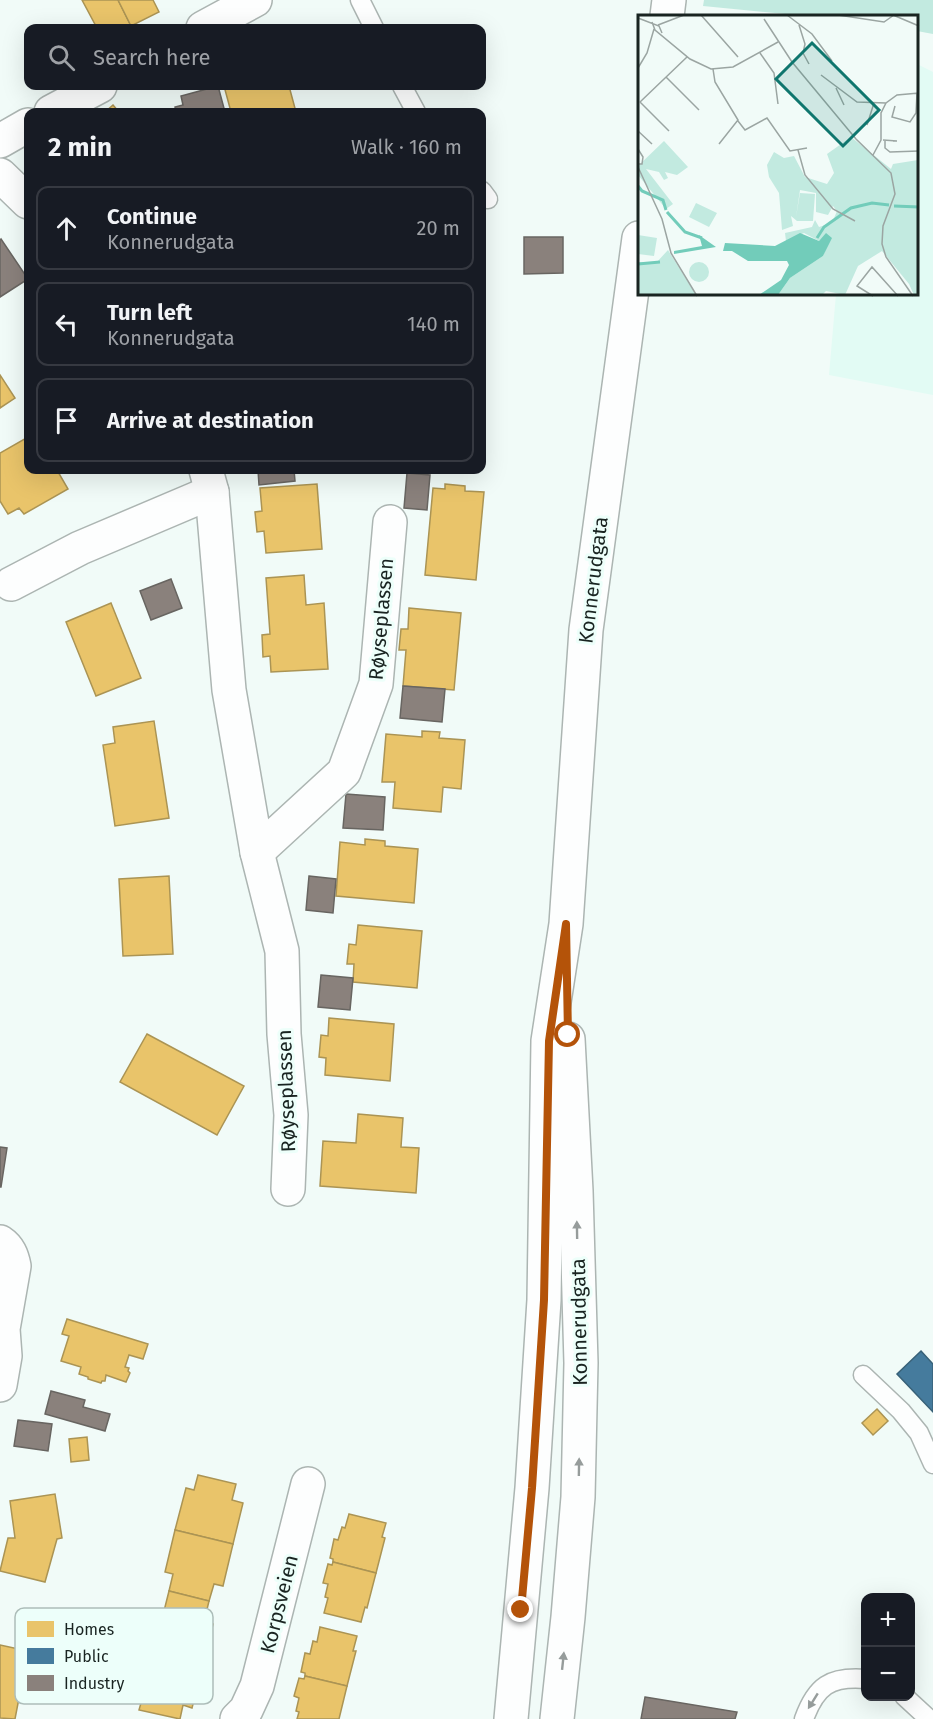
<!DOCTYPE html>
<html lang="en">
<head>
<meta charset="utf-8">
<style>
	:root { --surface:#171b24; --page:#242831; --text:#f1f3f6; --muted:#9ea1a6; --line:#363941 }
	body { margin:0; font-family:"Fira Sans",sans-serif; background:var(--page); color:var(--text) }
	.controls { position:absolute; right:18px; bottom:18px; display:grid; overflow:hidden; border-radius:12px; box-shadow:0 6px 24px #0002 }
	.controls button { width:54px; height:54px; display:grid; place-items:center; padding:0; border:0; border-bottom:2px solid var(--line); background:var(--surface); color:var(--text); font:30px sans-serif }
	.stop { position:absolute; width:18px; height:18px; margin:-14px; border:4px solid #b45309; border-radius:50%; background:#fff }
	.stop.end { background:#b45309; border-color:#fff; box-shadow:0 2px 6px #0008 }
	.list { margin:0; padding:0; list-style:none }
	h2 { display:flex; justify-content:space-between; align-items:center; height:78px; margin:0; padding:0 24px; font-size:26px }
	h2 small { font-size:20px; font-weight:400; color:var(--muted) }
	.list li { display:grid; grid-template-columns:39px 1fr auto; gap:18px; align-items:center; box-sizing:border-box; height:84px; margin:0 12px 12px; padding:0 12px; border:2px solid var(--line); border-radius:12px }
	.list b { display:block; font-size:22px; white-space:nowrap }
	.list p { margin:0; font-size:20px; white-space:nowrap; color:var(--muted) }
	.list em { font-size:20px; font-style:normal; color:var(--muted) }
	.icon { flex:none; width:33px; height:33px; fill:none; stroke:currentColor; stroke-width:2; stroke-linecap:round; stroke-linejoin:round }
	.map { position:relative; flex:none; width:933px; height:1719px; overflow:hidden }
	.search { position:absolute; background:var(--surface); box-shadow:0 6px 24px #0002; left:24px; top:24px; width:462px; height:66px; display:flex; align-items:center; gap:15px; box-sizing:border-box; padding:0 21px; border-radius:12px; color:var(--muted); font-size:22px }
	.panel { position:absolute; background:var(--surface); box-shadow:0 6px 24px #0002; left:24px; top:108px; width:462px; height:366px; border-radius:12px }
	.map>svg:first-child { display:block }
	.built { fill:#e2fbf4 }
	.green { fill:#c2eae0 }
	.homes { fill:#e9c46a; stroke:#ab9454; stroke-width:1.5 }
	.public { fill:#457b9d; stroke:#386178; stroke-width:1.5 }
	.industry { fill:#8a817c; stroke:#686561; stroke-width:1.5 }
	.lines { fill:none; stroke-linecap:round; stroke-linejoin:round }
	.lane-casing { stroke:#acb5b2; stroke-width:21 }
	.street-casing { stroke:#acb5b2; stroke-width:36 }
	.secondary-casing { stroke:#acb5b2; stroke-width:36 }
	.lane { stroke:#fdfefe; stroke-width:18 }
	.street { stroke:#fdfefe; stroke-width:33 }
	.secondary { stroke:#fdfefe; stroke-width:33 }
	.oneway { fill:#969c9b }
	.route { stroke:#b45309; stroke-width:8 }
	.labels { text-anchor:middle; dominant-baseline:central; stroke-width:6; stroke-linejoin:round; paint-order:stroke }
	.street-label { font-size:20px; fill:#192421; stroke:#edfffa }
	.inset-river { fill:none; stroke:#72ccba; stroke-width:3 }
	.inset-road { fill:none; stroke:#9ba5a2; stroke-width:1.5 }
	.view { fill:#0f766e; fill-opacity:0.15; stroke:#0f766e; stroke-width:3 }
	.inset-edge { fill:none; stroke:#192421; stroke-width:3 }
	.key { fill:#edfffa; stroke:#adbdb9; stroke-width:1.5 }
	.key-label { font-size:16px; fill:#192421 }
</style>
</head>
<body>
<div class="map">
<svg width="933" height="1719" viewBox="0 0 933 1719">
	<rect width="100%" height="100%" fill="#f1fbf8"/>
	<polygon class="built" points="917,64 933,72 933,395 829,375 836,294 916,294"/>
	<polygon class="green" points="704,0 933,0 933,34 917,31 916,16 806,16 703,6"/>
	<g class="homes">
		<polygon points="82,0 118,0 131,26 127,28 97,28"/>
		<polygon points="118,0 153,0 159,12 131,26"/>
		<polygon points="224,86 289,86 296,112 247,112 247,110 231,112"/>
		<polygon points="113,105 119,112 105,112"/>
		<polygon points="0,375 15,398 0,408"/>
		<polygon points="28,437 28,470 57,470 68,489 24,514 19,508 8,514 0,501 0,453"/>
		<polygon points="317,484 322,549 266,553 264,531 257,532 255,512 262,511 260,488"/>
		<polygon points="445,484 465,486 465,491 484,492 476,580 425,575 433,488 445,489"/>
		<polygon points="304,575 306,605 324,603 328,669 271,672 270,656 263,657 262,635 270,634 266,578"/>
		<polygon points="111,603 141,678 96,696 66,622"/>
		<polygon points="409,608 461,613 454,690 403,686 406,650 399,650 401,629 408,629"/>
		<polygon points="154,721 169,818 115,826 103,745 115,743 113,727"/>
		<polygon points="422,731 440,732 439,738 465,740 461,789 443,787 441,812 393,808 395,782 382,782 386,734 422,737"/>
		<polygon points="365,839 385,841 385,846 418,849 414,903 336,896 340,842 365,845"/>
		<polygon points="169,876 173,954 123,956 119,879"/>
		<polygon points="358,925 422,931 417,988 353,982 354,964 347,964 349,944 356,945"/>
		<polygon points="329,1018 394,1024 390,1081 325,1075 326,1058 319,1057 321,1035 328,1036"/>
		<polygon points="147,1034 244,1086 217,1135 120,1082"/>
		<polygon points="358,1114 403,1118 401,1147 419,1148 416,1193 320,1186 323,1141 356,1143"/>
		<polygon points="67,1319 148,1344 143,1359 129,1355 125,1367 129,1368 128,1371 130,1373 126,1382 106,1375 105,1381 102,1381 101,1383 88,1379 88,1377 79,1374 81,1367 61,1361 69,1336 62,1334"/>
		<polygon points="877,1409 888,1421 873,1435 862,1423"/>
		<polygon points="87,1437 89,1460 71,1462 69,1439"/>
		<polygon points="198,1475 236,1484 232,1500 243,1503 233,1544 175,1530 186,1488 194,1490"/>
		<polygon points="55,1494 62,1538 57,1539 45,1582 0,1571 8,1538 15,1538 10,1501"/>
		<polygon points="349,1514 386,1523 382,1537 385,1538 376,1573 333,1562 333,1559 330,1558 334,1539 338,1540 342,1527 345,1528"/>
		<polygon points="175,1530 233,1544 223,1586 214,1584 209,1601 169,1591 173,1574 165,1572"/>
		<polygon points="333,1562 376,1573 367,1608 365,1607 361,1622 324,1613 328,1598 325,1597 328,1584 323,1583 328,1564 332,1565"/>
		<polygon points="169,1591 209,1601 204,1622 213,1624 203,1666 145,1652 156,1609 164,1611"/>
		<polygon points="320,1627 357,1636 353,1651 356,1651 347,1686 305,1676 305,1673 301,1672 305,1653 310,1654 313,1641 317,1642"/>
		<polygon points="0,1645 28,1651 15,1719 0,1718"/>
		<polygon points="145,1652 203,1666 192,1708 183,1705 180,1719 139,1710 143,1696 135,1693"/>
		<polygon points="305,1676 347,1686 339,1719 297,1719 299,1712 296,1711 299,1698 294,1696 299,1678 304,1679"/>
	</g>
	<polygon class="public" points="921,1351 933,1364 933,1412 897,1374"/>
	<g class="industry">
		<polygon points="218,86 225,112 176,112 175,107 183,105 181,96"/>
		<polygon points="524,237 563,237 563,273 524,274"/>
		<polygon points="1,239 28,279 0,297 0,240"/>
		<polygon points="258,470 294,470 295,481 259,485"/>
		<polygon points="407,473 430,475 427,510 404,508"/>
		<polygon points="171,579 182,608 151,620 140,591"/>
		<polygon points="403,686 445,689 442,722 400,718"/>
		<polygon points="346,794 385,797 383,830 343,828"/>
		<polygon points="309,876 336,879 333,913 306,910"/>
		<polygon points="321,975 353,978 350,1010 318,1007"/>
		<polygon points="0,1147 7,1148 1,1187 0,1187"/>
		<polygon points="51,1391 85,1400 83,1407 110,1414 105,1431 45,1414"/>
		<polygon points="18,1420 52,1424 48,1451 14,1446"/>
		<polygon points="645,1697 737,1712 735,1719 641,1719"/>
	</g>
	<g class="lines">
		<g class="lane-casing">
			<g id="lane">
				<polyline points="360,0 374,28"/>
				<polyline points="402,86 416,112"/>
				<polyline points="482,191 488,199"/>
				<polyline points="863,1375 901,1411 919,1433 933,1464"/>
				<polyline points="904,1696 929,1719"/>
				<path d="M804,1719C816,1686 830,1676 866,1679"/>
			</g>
		</g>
		<g class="street-casing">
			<g id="street">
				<polyline points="203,28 255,0"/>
				<polyline points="51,112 100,86"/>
				<polyline points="0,141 28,125"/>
				<polyline points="0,175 28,202"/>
				<polyline points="206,470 212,492 229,690 257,852 282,951 284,1034 291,1115 288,1189"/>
				<polyline points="11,584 80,548 212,492"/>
				<polyline points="257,852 344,772 376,684 390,522"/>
				<path d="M0,1242C9,1248 12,1256 14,1266L3,1329L5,1356L0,1385"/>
				<polyline points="237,1719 246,1710 257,1686 308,1484"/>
			</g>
		</g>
		<g class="secondary-casing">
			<g id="secondary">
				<polyline points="667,16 669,0"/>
				<polyline points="511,1719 532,1488 544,1300 548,1041 566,924 586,630 639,238"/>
				<polyline points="557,1719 568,1617 578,1497 581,1363 576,1191 568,1039"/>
			</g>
		</g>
		<use href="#lane" class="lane"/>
		<use href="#street" class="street"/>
		<use href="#secondary" class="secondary"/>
	</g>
	<defs><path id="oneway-solid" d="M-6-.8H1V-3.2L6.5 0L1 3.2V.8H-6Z" transform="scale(1.5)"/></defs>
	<g class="oneway">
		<use href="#oneway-solid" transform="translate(577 1230) rotate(-91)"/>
		<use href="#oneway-solid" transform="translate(579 1467) rotate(-89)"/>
		<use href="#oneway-solid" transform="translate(563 1661) rotate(-84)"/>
		<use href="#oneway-solid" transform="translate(813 1701) rotate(122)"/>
	</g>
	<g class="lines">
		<polyline class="route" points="521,1610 532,1488 544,1300 549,1041 566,924 568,1035"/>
	</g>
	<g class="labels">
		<g class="street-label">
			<text transform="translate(593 580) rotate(-83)">Konnerudgata</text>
			<text transform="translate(381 619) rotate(-85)">Røyseplassen</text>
			<text transform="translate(286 1091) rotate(-92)">Røyseplassen</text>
			<text transform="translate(579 1322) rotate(-91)">Konnerudgata</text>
			<text transform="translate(279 1604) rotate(-76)">Korpsveien</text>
		</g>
	</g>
	<g transform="translate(638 15)">
		<rect width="280" height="280" fill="#f1fbf8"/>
		<path d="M213,122L253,154L255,149L280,145V280H276L271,269L244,236L220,251L207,280L188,276L184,280H140L152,263L185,241L191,226L187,221L181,226L166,218L148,226L147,218L174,212L177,205L181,212L194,208L199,196L195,191L190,200L178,197V178L162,175L158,202L162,178L177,179L175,206H159L153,201L155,211L144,215L141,178L131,162L129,150L136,137L146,143L156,141L167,162L189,169L196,158L189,139ZM26,126L50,152L39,160L27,157L30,163L26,165L21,157L8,154L35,189L28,194L0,160V151ZM58,188L79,198L71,212L51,202ZM0,220L19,223L16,241L0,239ZM30,235L58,280H0V247L18,248ZM51 257a10 10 0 1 1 20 0a10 10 0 1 1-20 0Z" fill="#c2eae0"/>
		<path d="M162,218L181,226L188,218L194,223L185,241L152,263L140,280H121L143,265L151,250L149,246H110L94,236H85L87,228L137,231ZM61,220L78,232L36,239V236L64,231Z" fill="#72ccba"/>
		<path class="inset-river" d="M0,171L4,176L25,185L28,195M256,191L281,192M29,197L47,217L64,223M179,223L186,212L213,193L234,188L251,190M0,249L22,247"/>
		<path class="inset-road" d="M63,0L100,42M149,0L174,19L194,46L189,43M200,0L246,7L256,0M255,0L281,11M0,3L21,11L24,18M126,4L154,47L218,124L253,158L257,179L245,211L244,229L248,242L275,281M14,7L17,15L52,44L73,54L95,52L140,27M20,10L46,0M161,10L167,29L165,38L171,49M122,38L136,58L140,89M0,53L9,38L16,14M75,54L77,67L100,105L81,129M183,60L219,87L248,88M28,62L61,95M198,73L206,90M2,87L49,42M2,87L31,116M257,91L254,102L272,107L278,98L279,78M100,106L107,115L129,103L152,136L169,133M229,110L236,88M0,116L14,129M245,125L259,126H255M247,125V133L252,137L281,136M0,134L5,142L4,149H0M160,135L167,160L195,194L217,206M235,140L243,125V98L248,88L259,80L281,78M0,152L24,204L33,238L59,281M235,281L219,271L234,252L260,281"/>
		<path class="view" d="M174,28L241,95L205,131L138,64Z"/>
		<rect width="280" height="280" class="inset-edge"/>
	</g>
	<rect x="15" y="1608" width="198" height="96" rx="9" class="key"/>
	<rect x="27" y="1621" width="27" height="16" fill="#e9c46a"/>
	<rect x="27" y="1648" width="27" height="16" fill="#457b9d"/>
	<rect x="27" y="1675" width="27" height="16" fill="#8a817c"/>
	<g class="key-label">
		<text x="64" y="1635">Homes</text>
		<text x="64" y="1662">Public</text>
		<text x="64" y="1689">Industry</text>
	</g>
</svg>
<div class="controls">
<button>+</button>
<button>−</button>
</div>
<div class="stop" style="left:568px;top:1035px"></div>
<div class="stop end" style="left:521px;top:1610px"></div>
<div class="search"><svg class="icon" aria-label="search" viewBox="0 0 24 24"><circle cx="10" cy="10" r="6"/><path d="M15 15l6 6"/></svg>Search here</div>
<section class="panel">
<h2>2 min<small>Walk · 160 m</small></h2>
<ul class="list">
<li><svg class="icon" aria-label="ahead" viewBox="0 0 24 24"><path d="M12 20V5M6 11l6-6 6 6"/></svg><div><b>Continue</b><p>Konnerudgata</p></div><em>20 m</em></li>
<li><svg class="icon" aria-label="left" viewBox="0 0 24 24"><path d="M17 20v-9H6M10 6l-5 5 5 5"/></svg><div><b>Turn left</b><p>Konnerudgata</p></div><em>140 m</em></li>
<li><svg class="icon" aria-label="arrive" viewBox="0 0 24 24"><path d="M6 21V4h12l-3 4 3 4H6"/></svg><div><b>Arrive at destination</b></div></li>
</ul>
</section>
</div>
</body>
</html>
